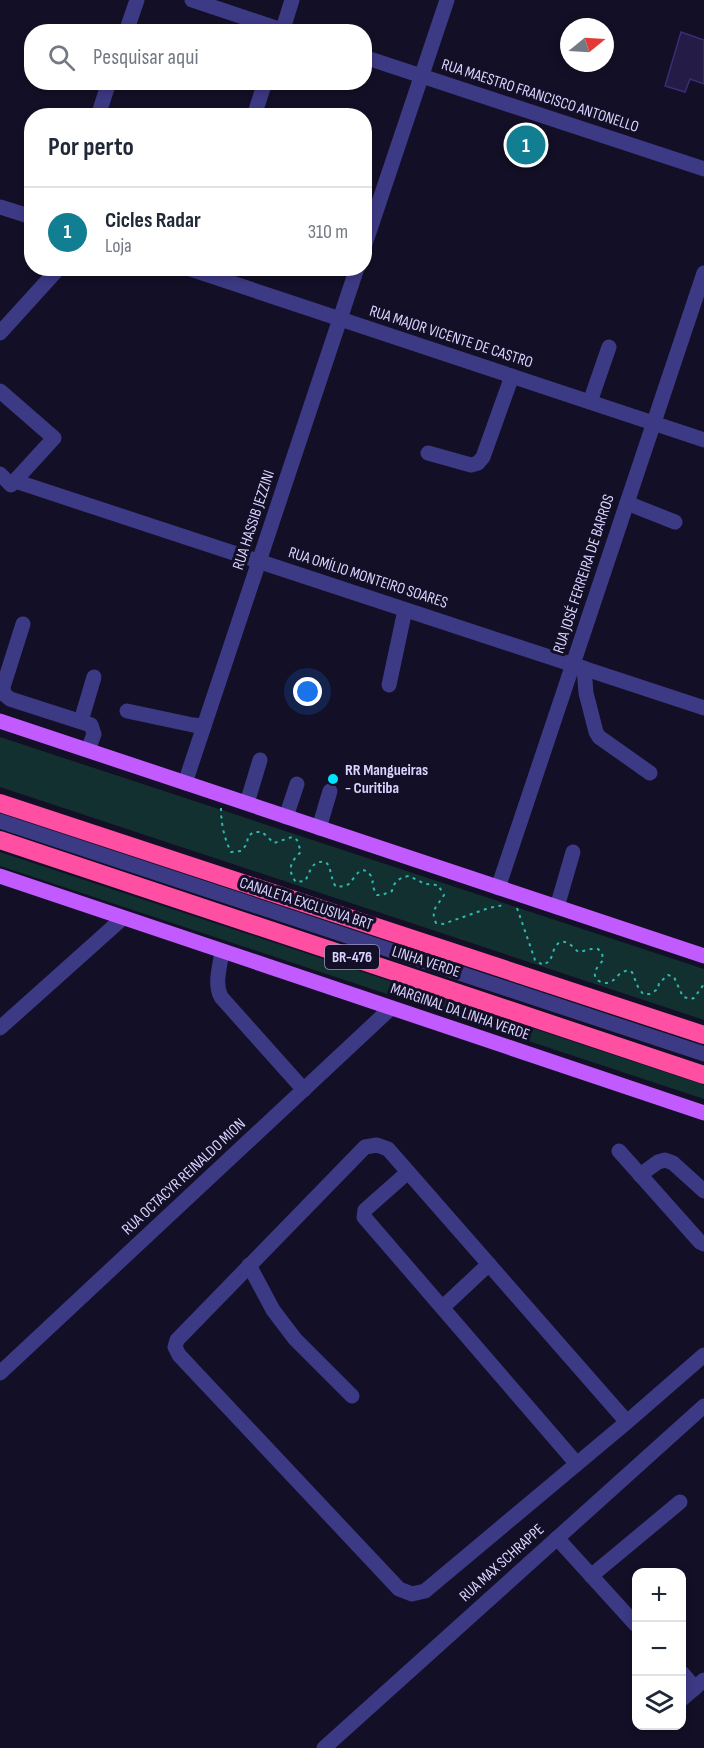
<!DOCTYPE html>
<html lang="pt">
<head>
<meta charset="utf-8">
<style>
	:root { --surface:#fff; --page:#f2f2f3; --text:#1f2937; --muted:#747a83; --line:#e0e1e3; --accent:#117e91 }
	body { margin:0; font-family:"Sofia Sans Condensed",sans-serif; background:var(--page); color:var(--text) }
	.controls { position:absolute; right:18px; bottom:18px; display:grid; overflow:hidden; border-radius:12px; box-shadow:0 3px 9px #0003 }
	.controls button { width:54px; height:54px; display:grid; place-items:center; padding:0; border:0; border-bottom:2px solid var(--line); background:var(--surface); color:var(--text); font:30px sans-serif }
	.compass { position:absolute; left:560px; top:18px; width:54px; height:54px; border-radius:50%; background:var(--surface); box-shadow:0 3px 9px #0003; rotate:72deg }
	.you { position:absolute; left:308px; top:692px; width:21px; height:21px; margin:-15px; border:4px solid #fff; border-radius:50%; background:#1a73e8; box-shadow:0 0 0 9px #1a73e833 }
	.badge { display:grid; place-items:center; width:39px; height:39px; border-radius:50%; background:var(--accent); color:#fff; font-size:20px; font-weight:700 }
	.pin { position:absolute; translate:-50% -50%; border:3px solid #fff; box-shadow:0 2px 6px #0006 }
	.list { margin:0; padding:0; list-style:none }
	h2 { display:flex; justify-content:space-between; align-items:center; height:78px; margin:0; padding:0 24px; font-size:26px }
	h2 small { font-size:20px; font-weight:400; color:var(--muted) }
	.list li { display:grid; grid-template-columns:39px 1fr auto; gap:18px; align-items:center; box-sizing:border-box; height:90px; padding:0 24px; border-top:2px solid var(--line) }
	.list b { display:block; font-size:22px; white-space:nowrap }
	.list p { margin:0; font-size:20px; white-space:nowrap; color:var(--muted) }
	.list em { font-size:20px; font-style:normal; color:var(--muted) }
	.icon { flex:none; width:33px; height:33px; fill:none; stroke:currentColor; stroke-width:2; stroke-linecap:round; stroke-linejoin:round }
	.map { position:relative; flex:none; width:704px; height:1748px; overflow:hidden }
	.search { position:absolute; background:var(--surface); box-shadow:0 3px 9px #0003; left:24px; top:24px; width:348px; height:66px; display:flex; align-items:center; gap:15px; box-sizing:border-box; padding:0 21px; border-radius:24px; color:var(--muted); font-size:22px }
	.panel { position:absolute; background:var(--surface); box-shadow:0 3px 9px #0003; left:24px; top:108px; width:348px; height:168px; border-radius:24px }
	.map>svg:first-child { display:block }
	.green { fill:#12302f }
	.building { fill:#241b47; stroke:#3b2d73; stroke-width:1.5 }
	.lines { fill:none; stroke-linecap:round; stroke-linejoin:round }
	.path { stroke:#2fb8b0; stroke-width:2; stroke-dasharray:3 4.5; stroke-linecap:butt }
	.minor { stroke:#3d3a85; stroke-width:15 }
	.major { stroke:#c25bff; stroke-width:15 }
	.highway { stroke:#ff4fa3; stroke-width:18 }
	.poi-dot { fill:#00e5ff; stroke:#130f26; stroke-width:2 }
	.labels { text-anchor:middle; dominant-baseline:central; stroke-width:6; stroke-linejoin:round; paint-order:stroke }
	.shield { fill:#130f26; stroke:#9e99be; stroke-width:1.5 }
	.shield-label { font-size:15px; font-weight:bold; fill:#d9d4ff }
	.street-label { font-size:16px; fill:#d9d4ff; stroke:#130f26 }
	.poi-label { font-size:16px; font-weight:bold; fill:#d9d4ff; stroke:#130f26; text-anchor:start }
</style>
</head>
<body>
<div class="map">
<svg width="704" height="1748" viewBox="0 0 704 1748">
	<rect width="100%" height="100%" fill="#130f26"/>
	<g class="green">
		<polygon points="0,737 704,969 704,1020 0,787"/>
		<polygon points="0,852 704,1085 704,1099 0,866"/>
	</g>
	<polygon class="building" points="681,32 704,40 704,84 690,79 685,92 665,86"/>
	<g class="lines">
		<g class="path">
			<path d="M221,808C221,823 224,838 231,852L241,851L247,844L248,836L254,832H262L274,843L292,837L297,840L301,852C290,862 287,870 296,882L305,881C311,871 311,860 326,862C332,869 330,878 336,887C341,886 346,887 350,883C355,877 362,862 371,876C375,883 371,880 373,886C373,888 376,893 377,895H382L392,891C394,881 399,878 409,876L425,884L438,885L444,895C437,907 430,909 436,923L443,924L489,908L504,905"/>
			<path d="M517,908L535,960L543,965L550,961C553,954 555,937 568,943C572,945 575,950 579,952L591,949H598L602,953L603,960C601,963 596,968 595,972C593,981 605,986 612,981C616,979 618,974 623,972C628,970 627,971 632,972L638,987L643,994H650L658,989L659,983L668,975L674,977L683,997L691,999L694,998L704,984"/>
		</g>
		<g class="minor">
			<polyline points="192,0 288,32"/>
			<polyline points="126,32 137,0"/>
			<polyline points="282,32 292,0"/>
			<polyline points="364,57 704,169"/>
			<polyline points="98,116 109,82"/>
			<polyline points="254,116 265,82"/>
			<polyline points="0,207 32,217"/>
			<polyline points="364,247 447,0"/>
			<polyline points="187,268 704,440"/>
			<polyline points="0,333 59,268"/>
			<polyline points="0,391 54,438 11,485 0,474"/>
			<polyline points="590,402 609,347"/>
			<polyline points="428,453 471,465 478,463 483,457 512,376"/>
			<polyline points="15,481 704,708"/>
			<polyline points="627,503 675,522"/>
			<polyline points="23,624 3,687 4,694 10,699 91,725 94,734 88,750"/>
			<polyline points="584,668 586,693 596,732 599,737 650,773"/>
			<polyline points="389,685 405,610"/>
			<polyline points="127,711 193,725 204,726"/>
			<polyline points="81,721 94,677"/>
			<polyline points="185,783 357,268"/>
			<polyline points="247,803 260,760"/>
			<polyline points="286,817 297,784"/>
			<polyline points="0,821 704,1054"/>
			<polyline points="319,828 330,791"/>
			<polyline points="498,888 704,273"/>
			<polyline points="557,907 573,852"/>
			<path d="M222,951C220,967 214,983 221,997L304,1090"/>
			<polyline points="0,1028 123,918"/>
			<polyline points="619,1151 700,1242 704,1244"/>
			<polyline points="408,1172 365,1210 364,1217 577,1464"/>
			<polyline points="640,1175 658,1162 665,1160 673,1163 704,1191"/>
			<polyline points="249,1265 273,1310 295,1339 352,1396"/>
			<polyline points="443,1307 489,1264"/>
			<polyline points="0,1373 391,1008"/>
			<polyline points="627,1422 388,1149 377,1145 365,1147 177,1340 175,1347 179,1355 399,1589 412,1594 425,1591 627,1422 704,1355"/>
			<polyline points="557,1538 636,1625"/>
			<polyline points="591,1576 680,1502"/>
			<polyline points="682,1673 695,1688"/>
			<polyline points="682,1699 704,1680"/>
			<polyline points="324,1748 704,1406"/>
		</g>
		<g class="major">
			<polyline points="0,721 704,956"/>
			<polyline points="0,876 704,1113"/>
		</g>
		<g class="highway">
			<polyline points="0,803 704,1035"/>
			<polyline points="0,840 704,1075"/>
		</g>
	</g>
	<circle class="poi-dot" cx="333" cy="779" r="6"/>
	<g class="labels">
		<rect class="shield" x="325" y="945" width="54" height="24" rx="4.5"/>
		<g class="shield-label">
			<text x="352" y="957">BR-476</text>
		</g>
		<g class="street-label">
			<text transform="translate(540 96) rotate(18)">RUA MAESTRO FRANCISCO ANTONELLO</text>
			<text transform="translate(451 337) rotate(18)">RUA MAJOR VICENTE DE CASTRO</text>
			<text transform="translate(254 520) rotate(-72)">RUA HASSIB JEZZINI</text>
			<text transform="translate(584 574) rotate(-72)">RUA JOSÉ FERREIRA DE BARROS</text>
			<text transform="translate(368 578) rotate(18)">RUA OMÍLIO MONTEIRO SOARES</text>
			<text transform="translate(306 904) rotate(18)">CANALETA EXCLUSIVA BRT</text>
			<text transform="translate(426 962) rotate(18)">LINHA VERDE</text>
			<text transform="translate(460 1012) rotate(19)">MARGINAL DA LINHA VERDE</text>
			<text transform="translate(184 1177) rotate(-43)">RUA OCTACYR REINALDO MION</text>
			<text transform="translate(502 1563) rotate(-42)">RUA MAX SCHRAPPE</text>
		</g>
		<g class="poi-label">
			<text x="345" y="770">RR Mangueiras<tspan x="345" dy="18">- Curitiba</tspan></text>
		</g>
	</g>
</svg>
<div class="controls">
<button>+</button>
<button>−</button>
<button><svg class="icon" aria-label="layers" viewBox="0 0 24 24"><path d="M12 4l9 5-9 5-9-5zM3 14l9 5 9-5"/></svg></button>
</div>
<svg class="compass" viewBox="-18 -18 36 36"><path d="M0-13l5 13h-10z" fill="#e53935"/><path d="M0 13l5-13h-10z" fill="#747a83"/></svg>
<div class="you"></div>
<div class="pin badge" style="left:526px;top:145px">1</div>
<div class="search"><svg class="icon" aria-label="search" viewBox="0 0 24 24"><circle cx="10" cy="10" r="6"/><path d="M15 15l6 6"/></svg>Pesquisar aqui</div>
<section class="panel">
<h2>Por perto<small></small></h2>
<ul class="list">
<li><span class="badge">1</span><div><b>Cicles Radar</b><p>Loja</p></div><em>310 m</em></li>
</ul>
</section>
</div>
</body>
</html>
